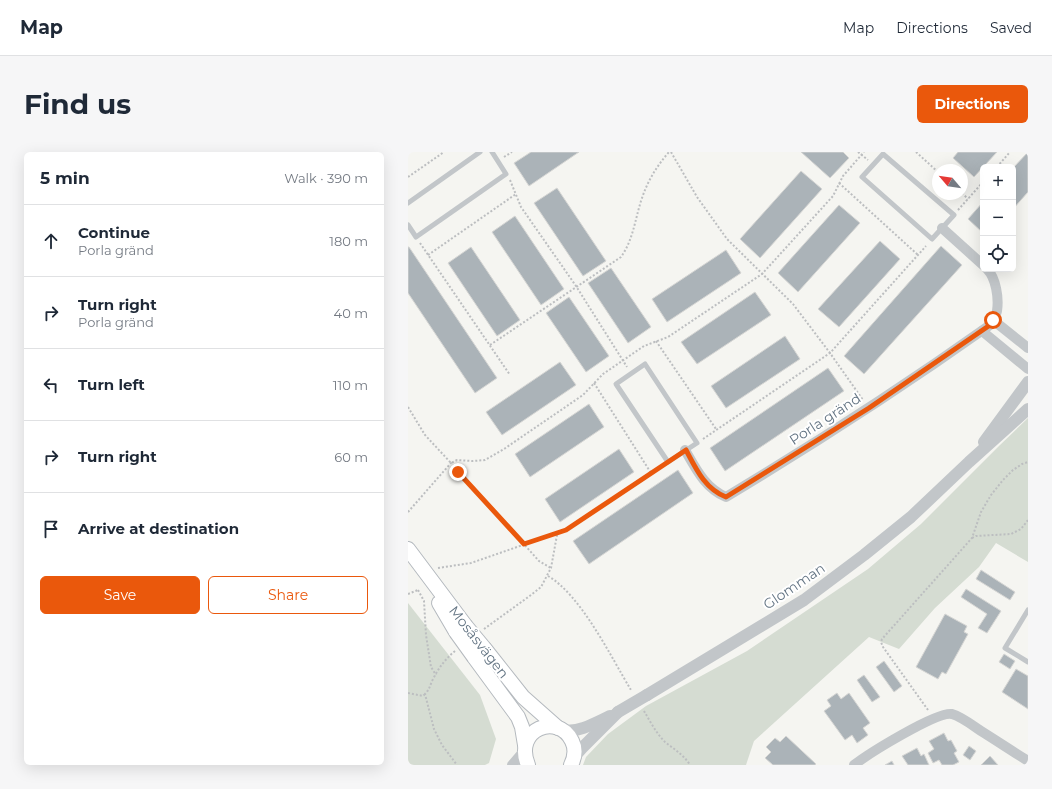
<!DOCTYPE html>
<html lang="en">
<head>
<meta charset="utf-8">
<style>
	:root { --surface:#fff; --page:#f6f6f7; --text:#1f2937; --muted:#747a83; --line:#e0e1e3; --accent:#ea580c }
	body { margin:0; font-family:Montserrat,sans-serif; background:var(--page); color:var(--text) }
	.controls { position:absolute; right:12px; top:12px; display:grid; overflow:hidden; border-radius:6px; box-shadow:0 4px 16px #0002 }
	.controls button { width:36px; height:36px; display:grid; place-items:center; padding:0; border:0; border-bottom:1px solid var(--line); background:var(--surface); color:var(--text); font:20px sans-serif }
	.compass { position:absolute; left:524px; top:12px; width:36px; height:36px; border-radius:50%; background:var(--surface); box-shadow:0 4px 16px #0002; rotate:299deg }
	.stop { position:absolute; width:12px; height:12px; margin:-9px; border:3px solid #ea580c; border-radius:50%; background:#fff }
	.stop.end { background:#ea580c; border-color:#fff; box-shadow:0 1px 4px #0008 }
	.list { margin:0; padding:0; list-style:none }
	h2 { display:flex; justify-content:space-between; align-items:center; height:52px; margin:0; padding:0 16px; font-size:17px }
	h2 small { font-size:13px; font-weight:400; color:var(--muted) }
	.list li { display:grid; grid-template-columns:26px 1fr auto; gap:12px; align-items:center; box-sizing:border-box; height:72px; padding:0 16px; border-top:1px solid var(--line) }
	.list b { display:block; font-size:15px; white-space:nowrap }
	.list p { margin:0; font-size:13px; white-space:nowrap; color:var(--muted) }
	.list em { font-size:13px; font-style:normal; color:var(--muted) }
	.actions { display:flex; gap:8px; padding:12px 16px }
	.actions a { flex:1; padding:9px 0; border:1px solid var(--accent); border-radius:6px; text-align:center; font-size:14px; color:var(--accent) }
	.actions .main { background:var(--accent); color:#fff }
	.icon { flex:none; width:22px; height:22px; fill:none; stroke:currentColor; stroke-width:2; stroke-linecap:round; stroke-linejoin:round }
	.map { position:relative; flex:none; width:620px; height:613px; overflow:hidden; border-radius:6px }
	header { display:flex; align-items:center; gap:24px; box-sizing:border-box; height:56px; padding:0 20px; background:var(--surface); border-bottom:1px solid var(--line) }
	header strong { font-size:19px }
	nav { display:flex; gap:22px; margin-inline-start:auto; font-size:14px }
	.intro { display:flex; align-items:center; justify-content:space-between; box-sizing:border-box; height:96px; padding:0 24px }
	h1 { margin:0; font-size:28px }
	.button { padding:10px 18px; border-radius:6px; background:var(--accent); color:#fff; font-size:14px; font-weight:700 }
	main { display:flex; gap:24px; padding:0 24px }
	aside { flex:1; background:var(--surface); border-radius:6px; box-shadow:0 4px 16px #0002 }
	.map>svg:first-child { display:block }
	.green { fill:#d5dcd2 }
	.building { fill:#abb3b8; stroke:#d6d6d4 }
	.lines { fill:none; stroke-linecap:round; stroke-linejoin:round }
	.secondary-casing { stroke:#b4b9be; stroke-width:16 }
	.path { stroke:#bcbec0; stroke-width:2; stroke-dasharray:2 2; stroke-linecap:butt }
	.service { stroke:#c2c6c9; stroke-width:5 }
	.minor { stroke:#c2c6c9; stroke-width:10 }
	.tertiary { stroke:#c2c6c9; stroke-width:12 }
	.secondary { stroke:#fff; stroke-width:14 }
	.secondary-bridge-casing { stroke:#b4b9be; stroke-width:16; stroke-linecap:butt }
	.tertiary-bridge { stroke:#c2c6c9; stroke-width:12 }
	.secondary-bridge { stroke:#fff; stroke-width:14 }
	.route { stroke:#ea580c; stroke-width:5 }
	.labels { text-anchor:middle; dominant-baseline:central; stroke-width:4; stroke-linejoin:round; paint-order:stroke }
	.street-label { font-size:14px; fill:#637483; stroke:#fff }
</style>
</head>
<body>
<header>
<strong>Map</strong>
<nav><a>Map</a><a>Directions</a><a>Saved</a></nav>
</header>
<div class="intro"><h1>Find us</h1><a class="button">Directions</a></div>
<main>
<aside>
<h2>5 min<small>Walk · 390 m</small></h2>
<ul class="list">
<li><svg class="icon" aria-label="ahead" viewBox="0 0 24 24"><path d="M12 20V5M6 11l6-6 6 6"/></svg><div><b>Continue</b><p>Porla gränd</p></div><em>180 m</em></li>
<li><svg class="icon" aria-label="right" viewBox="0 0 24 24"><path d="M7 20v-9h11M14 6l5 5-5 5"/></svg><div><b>Turn right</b><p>Porla gränd</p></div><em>40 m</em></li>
<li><svg class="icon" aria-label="left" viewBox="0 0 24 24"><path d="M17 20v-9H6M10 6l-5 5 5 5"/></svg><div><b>Turn left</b></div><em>110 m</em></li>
<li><svg class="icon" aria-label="right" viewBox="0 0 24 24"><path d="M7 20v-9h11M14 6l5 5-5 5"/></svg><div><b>Turn right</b></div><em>60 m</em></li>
<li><svg class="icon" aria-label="arrive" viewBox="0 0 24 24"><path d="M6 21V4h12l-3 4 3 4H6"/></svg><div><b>Arrive at destination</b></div></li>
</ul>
<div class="actions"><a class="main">Save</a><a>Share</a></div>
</aside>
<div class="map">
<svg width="620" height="613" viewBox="0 0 620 613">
	<rect width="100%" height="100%" fill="#f5f5f1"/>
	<g class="green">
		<polygon points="620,266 620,410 588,391 571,415 527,456 491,497 461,485 346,589 338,613 175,613 178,605 200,582 238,554 339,499 460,417 513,372 592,293"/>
		<polygon points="0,451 72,543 88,587 81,611 77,613 0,613"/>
	</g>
	<g class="building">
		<polygon points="123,0 171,0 121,34 106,11"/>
		<polygon points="393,0 435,0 441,6 422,26"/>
		<polygon points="550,0 589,0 566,25 545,6"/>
		<polygon points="620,0 620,40 605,57 605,16"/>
		<polygon points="393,19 414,37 352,106 332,87"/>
		<polygon points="149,36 198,109 175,124 126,51"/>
		<polygon points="575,50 575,81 560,67"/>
		<polygon points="431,53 452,71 390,140 370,121"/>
		<polygon points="107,64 156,137 133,153 84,80"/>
		<polygon points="472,89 492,107 431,175 410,157"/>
		<polygon points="533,94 554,113 456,222 436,204"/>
		<polygon points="0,95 1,95 89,226 67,241 0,141"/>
		<polygon points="63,95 112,168 89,184 40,111"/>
		<polygon points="318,98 333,121 259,170 244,147"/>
		<polygon points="203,116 243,175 220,191 180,131"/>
		<polygon points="347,140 363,163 289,212 273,190"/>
		<polygon points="161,145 201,204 178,220 138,161"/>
		<polygon points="377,184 392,207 318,256 303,234"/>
		<polygon points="152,210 168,233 94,283 78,260"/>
		<polygon points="420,216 436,239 317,319 302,296"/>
		<polygon points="181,252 196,275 122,325 107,302"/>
		<polygon points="211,297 226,320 152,370 137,347"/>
		<polygon points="270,318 285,341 181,412 165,389"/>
		<polygon points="573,418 607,440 602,448 568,427"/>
		<polygon points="558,437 593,459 579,481 570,476 579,462 553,445"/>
		<polygon points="537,462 559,474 556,480 560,482 538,522 534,520 530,527 508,515"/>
		<polygon points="596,502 607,509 602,517 591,510"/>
		<polygon points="476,509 494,534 486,540 468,515"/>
		<polygon points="608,517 620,524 620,557 594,540"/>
		<polygon points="456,523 472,545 464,550 449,528"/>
		<polygon points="429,541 433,547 441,541 462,571 455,576 460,583 449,591 444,583 437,588 416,559 423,554 419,548"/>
		<polygon points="536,581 540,589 543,588 549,599 546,601 551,610 545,613 534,613 531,608 525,611 520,601 526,597 521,589"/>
		<polygon points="378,584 408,612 407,613 365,613 357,606 363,600 358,595 367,586 372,590"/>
		<polygon points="561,594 568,599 562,608 555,603"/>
		<polygon points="509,596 513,604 516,602 521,613 500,613 494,604"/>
		<polygon points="582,604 590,613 573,613"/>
		<polygon points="484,609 486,613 477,613"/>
	</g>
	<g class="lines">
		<g class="secondary-casing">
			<g id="secondary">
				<polyline points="0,397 57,473"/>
				<polyline points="31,451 48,480"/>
				<polyline points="77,497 115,545 150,576"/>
				<polyline points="66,505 110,565 114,575 117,593"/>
				<path d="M120,613C105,577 150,560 164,589C168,597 167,605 163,613"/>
			</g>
		</g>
		<g class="path">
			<polyline points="263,0 289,45 319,87 385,152 422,201 455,248"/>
			<polyline points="450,0 460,8"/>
			<polyline points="508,0 530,20"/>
			<polyline points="96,5 104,0"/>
			<polyline points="589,15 602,0"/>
			<polyline points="0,25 36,0"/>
			<polyline points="102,28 113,55 168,134 219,215"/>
			<polyline points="431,31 510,103"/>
			<polyline points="554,41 560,47"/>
			<polyline points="550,58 575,30"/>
			<polyline points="12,91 102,223"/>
			<polyline points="20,103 108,42"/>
			<polyline points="248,189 308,277"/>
			<path d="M82,193L213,105C225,88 227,68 233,49C239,30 248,15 261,0"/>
			<polyline points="186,231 243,321"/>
			<polyline points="0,255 17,283 43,311 49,308 65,309 77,308 96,297 175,243 195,222 236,194 260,185 354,122 425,44 435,24 456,0"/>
			<polyline points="295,287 422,201 518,94"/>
			<polyline points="0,360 43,311 131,409 143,416"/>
			<polyline points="564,386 568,384 603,382 613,377 620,368"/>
			<polyline points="30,416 63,411 158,378 254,314"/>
			<path d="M140,424C173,443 203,505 223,538"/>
			<polyline points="10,438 16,449 18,483 23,515 28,523"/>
			<polyline points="0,442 10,438"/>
			<polyline points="76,477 123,443 133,435 143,416 149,383"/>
			<path d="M47,499C37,507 30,517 24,529C22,534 21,538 17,542L26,577L34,593L49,613"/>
			<polyline points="0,541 15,544 17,542"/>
			<polyline points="520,558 475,495 473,490 474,487 564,386 573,360 583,343 595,328 605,318 614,312 620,310"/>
			<path d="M236,559C242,569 248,581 257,590C266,597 276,603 282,613"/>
		</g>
		<g class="service">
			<polygon points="475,2 546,63 524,87 454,25"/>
			<polyline points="0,51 72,0"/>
			<polyline points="0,73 8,85 98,22 84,0"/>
			<polygon points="237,212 289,291 260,310 208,232"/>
			<polyline points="620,458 597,496 620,510"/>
		</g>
		<g class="minor">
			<polyline points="534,76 575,113"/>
			<polyline points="585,168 620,196"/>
			<polyline points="574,179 620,217"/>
			<path d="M277,298C288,317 297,336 318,345C408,291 496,234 582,173C584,169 588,164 589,159C591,146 588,126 579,117"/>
			<polyline points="104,613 116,599"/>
			<path d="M446,613C460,602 529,559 544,562C554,565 564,573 573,579C589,589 604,599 620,609"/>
		</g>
		<g class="tertiary">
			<polyline points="576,290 620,230"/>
			<polyline points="239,543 396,448 456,403 503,365 561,310 620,257"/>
			<path d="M155,579C172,580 187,571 202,564"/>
			<polyline points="166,605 174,596 210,560"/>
		</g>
		<use href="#secondary" class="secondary"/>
		<g class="secondary-bridge-casing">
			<g id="secondary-bridge">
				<polyline points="57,473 77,497"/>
				<polyline points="48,480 66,505"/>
			</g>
		</g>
		<polyline class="tertiary-bridge" points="210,560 239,543"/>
		<use href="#secondary-bridge" class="secondary-bridge"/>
	</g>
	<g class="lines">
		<path class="route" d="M50,320L116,392L158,378L278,298C288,317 297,337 318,345L461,256L582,173L585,168"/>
	</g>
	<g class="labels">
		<g class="street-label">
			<text transform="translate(417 267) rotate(-33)">Porla gränd</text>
			<text transform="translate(386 434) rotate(-34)">Glomman</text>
			<text transform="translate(71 490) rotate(52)">Mosåsvägen</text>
		</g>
	</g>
</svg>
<div class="controls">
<button>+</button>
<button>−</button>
<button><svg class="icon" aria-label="locate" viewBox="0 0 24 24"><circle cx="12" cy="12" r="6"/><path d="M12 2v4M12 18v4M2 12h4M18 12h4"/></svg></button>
</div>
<svg class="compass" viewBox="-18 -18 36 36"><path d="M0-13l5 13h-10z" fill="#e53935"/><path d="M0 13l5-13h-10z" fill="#747a83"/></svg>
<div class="stop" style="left:585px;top:168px"></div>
<div class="stop end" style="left:50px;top:320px"></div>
</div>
</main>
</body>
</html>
